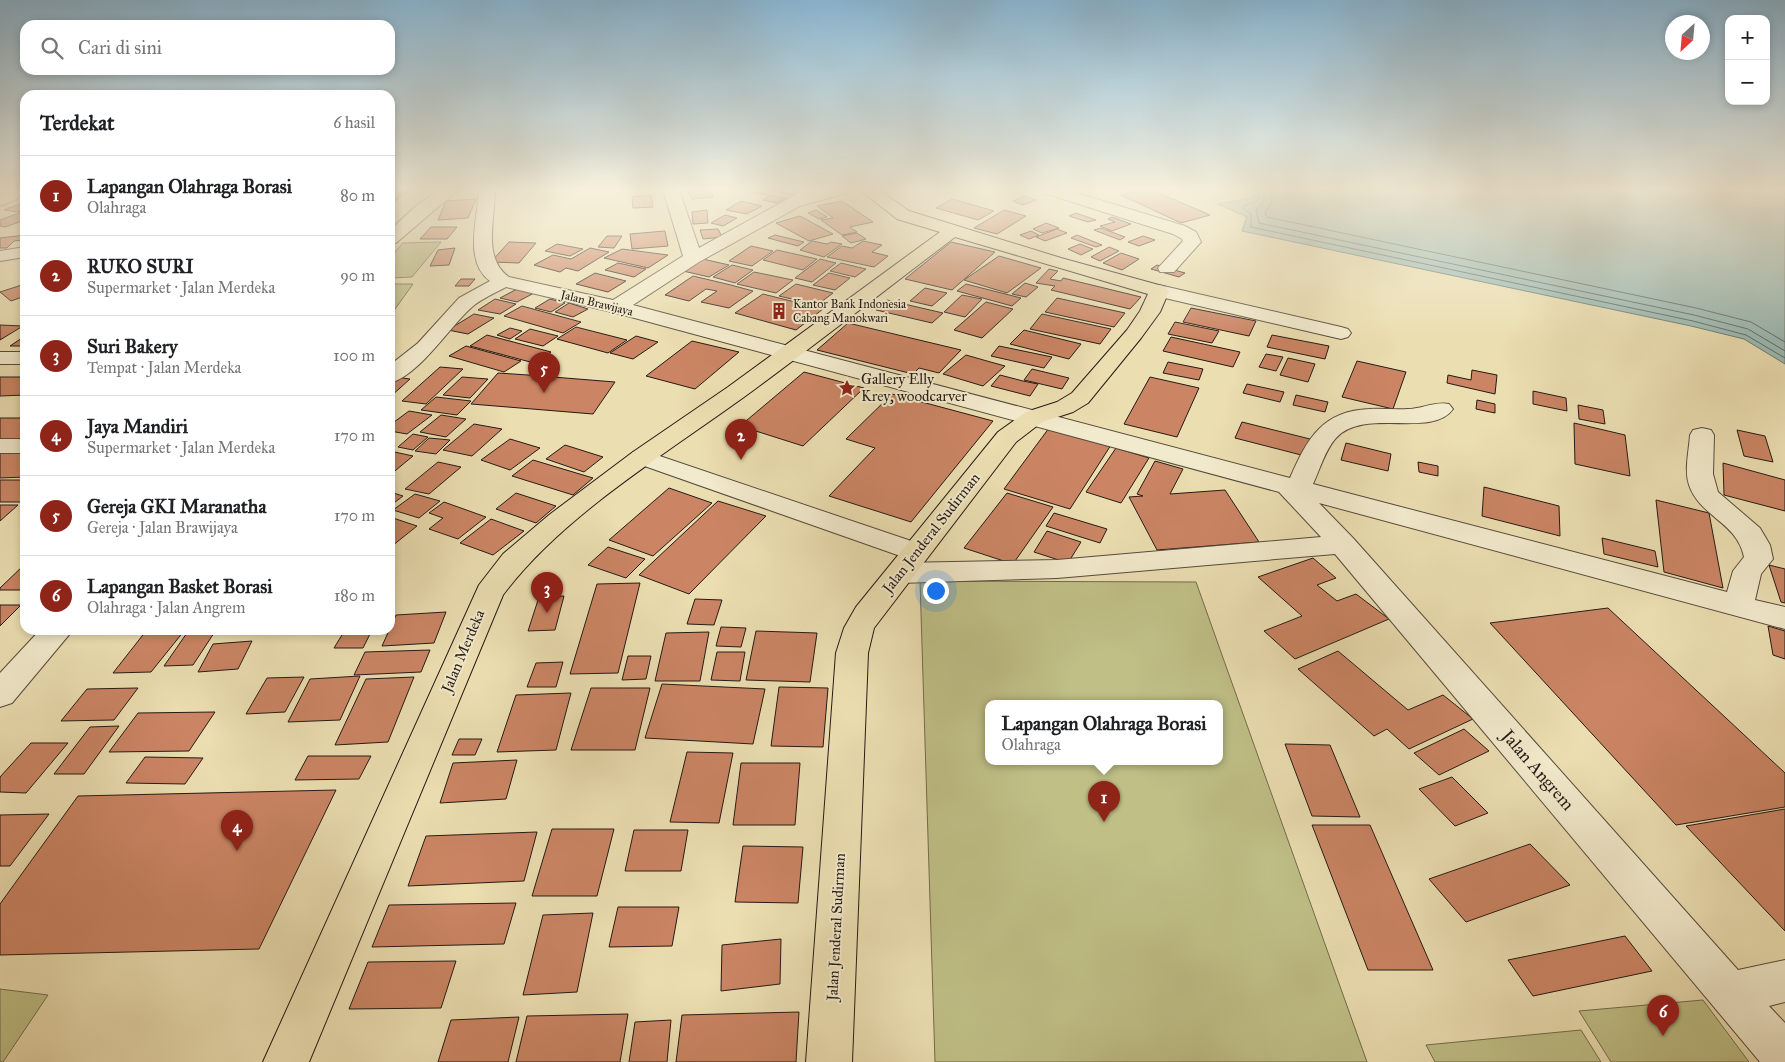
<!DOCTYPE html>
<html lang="id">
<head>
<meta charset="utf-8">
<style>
	:root { --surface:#fff; --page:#f2f2f2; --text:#202124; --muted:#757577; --line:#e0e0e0; --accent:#8f2418 }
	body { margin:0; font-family:"IM FELL Great Primer",serif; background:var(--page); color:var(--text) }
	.controls { position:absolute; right:15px; top:15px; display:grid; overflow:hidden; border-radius:10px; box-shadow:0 2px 8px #0003 }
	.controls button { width:45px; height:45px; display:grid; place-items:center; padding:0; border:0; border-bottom:1px solid var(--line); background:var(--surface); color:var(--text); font:25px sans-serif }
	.compass { position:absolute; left:1665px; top:15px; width:45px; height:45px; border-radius:50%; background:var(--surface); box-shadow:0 2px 8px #0003; rotate:206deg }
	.you { position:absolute; left:935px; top:590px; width:18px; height:18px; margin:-12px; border:4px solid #fff; border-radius:50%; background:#1a73e8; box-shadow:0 0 0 8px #1a73e833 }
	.badge { display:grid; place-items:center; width:32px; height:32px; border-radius:50%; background:var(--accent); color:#fff; font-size:16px; font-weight:700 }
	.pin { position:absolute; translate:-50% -41px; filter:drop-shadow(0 1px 2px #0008) }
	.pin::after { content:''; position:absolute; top:26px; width:18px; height:15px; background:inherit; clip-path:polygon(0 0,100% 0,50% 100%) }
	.popup { position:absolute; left:985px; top:700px; width:238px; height:65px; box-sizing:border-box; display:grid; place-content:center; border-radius:10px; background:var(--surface); filter:drop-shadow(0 1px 4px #0005); font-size:16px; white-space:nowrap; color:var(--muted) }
	.popup b { font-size:19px; color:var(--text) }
	.popup::after { content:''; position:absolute; left:50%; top:100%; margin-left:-10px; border:10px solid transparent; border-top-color:var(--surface) }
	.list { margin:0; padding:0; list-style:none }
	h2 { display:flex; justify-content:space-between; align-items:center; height:65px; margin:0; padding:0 20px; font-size:21px }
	h2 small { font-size:16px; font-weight:400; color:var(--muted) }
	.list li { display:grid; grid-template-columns:32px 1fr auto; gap:15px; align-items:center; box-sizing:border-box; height:80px; padding:0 20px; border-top:1px solid var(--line) }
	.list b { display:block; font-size:19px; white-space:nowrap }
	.list p { margin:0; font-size:16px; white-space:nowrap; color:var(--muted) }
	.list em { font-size:16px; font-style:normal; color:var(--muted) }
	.icon { flex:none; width:28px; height:28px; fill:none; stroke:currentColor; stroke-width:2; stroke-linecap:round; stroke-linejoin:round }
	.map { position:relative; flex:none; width:1785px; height:1062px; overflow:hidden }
	.search { position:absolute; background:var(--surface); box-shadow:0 2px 8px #0003; left:20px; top:20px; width:375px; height:55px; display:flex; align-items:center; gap:12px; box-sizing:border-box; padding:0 18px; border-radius:15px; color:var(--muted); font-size:19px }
	.panel { position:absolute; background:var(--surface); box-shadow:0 2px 8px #0003; left:20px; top:90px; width:375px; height:545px; border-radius:15px }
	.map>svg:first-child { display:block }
	.green { fill:#bfbf86; stroke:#726c4e; fill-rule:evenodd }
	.water { fill:#9bbbb5; stroke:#6c7b75 }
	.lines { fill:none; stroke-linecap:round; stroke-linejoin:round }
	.shore { stroke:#606a65; stroke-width:1 }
	.ferry { stroke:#4e524d; stroke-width:1; stroke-dasharray:4.5 3; stroke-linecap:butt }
	.building { fill:#cb8564; stroke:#251a15 }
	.minor-casing { stroke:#564b3c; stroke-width:2 }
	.highway-casing { stroke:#251a15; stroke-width:2 }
	.minor { fill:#f2eacc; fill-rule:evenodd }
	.highway { fill:#ebdeb1; fill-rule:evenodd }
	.labels { text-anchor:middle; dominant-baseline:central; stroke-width:4; stroke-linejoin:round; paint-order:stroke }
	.far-street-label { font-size:12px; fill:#251a15; stroke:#f2eacc }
	.far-poi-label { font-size:12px; fill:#251a15; stroke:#f2eacc; text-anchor:start }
	.poi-label { font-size:15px; fill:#251a15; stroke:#f2eacc; text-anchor:start }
	.street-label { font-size:15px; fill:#251a15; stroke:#f2eacc }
	.near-street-label { font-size:18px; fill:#251a15; stroke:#f2eacc }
</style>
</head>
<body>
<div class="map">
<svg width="1785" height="1062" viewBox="0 0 1785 1062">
	<rect width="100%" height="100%" fill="#ebdeb1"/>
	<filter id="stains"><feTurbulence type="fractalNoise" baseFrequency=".004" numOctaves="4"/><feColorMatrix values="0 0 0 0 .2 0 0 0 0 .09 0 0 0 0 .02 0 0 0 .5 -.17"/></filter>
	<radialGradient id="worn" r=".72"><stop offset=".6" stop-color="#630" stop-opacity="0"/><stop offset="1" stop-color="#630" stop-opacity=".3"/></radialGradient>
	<g class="green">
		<polygon points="441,242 412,277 390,278 390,257 403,243"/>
		<polygon points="390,284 413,284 390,316"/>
		<path d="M920,581L1196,582L1367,1062H935ZM989,703H1219V761H989Z"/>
		<polygon points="0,989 48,995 3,1062 0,1062"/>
		<polygon points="1703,1000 1749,1062 1611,1062 1579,1011"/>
		<polygon points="1581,1030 1601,1062 1435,1062 1426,1045"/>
	</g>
	<polygon class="water" points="1244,190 1785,190 1785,364 1744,339 1691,326 1242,231 1247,217 1218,204 1256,197"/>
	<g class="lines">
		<g class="shore">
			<polyline points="1254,190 1259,194 1258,200 1241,207 1251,214 1251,227 1693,321 1746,335 1785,358"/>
			<polyline points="1264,190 1264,201 1256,210 1259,223 1694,315 1748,329 1785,351"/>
			<polyline points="1272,190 1272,201 1265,213 1267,217 1696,308 1751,322 1785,342"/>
		</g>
		<polyline class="ferry" points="1764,190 1785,199"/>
	</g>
	<g class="building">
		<polygon points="390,190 412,190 404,193 390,206"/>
		<polygon points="709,190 713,197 692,199 688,191"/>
		<polygon points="751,190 762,190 772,192 767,195 749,192"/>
		<polygon points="770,190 799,190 791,195"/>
		<polygon points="1142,190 1152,190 1210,215 1181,223 1121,195"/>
		<polygon points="651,195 653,207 633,208 632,197"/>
		<polygon points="771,195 786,198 777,203 763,200"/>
		<polygon points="1024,196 1036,200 1023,205 1013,201"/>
		<polygon points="476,199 468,218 438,220 446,201"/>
		<polygon points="952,199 994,211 978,220 936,208"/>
		<polygon points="741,201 762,206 747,214 726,210"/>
		<polygon points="842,201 873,222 850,227 857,232 842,235 821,220 833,218 817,206"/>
		<polygon points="25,202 25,209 18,212 4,210"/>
		<polygon points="707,210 708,223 693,224 692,212"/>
		<polygon points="816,210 827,217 819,219 808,213"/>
		<polygon points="1004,210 1026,216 997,234 974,228"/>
		<polygon points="25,211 25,220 5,227 0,226 0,220"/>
		<polygon points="1076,213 1096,220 1088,222 1069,216"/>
		<polygon points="725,215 737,218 723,226 711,223"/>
		<polygon points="800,216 833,234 809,241 776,223"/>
		<polygon points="1112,217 1131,224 1112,231 1100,226 1115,222 1108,219"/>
		<polygon points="1046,223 1059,228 1042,233 1033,229"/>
		<polygon points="431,227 457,227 447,239 420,239"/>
		<polygon points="1101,228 1125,237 1120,240 1094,230"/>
		<polygon points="718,229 722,237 703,239 700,230"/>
		<polygon points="1057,229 1067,233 1045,241 1036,237"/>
		<polygon points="665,231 668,246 632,249 630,234"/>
		<polygon points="1031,231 1039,235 1029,239 1020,235"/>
		<polygon points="857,233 866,239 851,243 842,236"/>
		<polygon points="25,235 25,240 14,241 7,248 0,248 0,238"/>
		<polygon points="775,235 804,242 798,246 768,238"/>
		<polygon points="1077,235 1102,245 1096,247 1071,238"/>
		<polygon points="607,236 622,236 614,248 598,247"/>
		<polygon points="1143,236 1155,240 1139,246 1128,242"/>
		<polygon points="812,241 827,244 831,242 842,244 824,257 800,250"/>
		<polygon points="863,241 882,245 872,252 888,256 874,267 827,257 842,246 852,248"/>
		<polygon points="509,242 536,243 519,263 491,262"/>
		<polygon points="951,242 995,252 952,290 905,279"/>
		<polygon points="557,244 583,249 570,256 545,251"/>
		<polygon points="1080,244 1093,249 1081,255 1068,249"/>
		<polygon points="751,246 773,251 752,266 729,261"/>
		<polygon points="1109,247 1119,251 1100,261 1091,257"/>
		<polygon points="455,248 449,265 430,266 438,250"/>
		<polygon points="590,248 609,252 578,271 566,268 560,272 534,265 553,255 571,259"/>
		<polygon points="622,249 668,255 648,268 604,258"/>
		<polygon points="777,250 817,259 803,270 763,260"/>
		<polygon points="1121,253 1139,259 1122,270 1103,263"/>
		<polygon points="999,256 1041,268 1007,293 964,280"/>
		<polygon points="703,259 729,265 709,277 683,271"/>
		<polygon points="820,259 836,263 812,282 795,278"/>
		<polygon points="618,263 646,269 634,277 605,270"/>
		<polygon points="841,263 866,269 855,277 830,271"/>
		<polygon points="732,265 753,270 735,283 713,277"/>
		<polygon points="1157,265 1185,273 1179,277 1151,269"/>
		<polygon points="1049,269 1058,271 1050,279 1061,281 1063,278 1141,297 1130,309 1051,290 1055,286 1036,283"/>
		<polygon points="754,272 793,280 776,293 737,284"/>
		<polygon points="595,273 626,281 608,292 576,284"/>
		<polygon points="829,273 850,278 835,290 813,285"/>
		<polygon points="693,276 731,285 753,291 729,308 701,302 717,291 706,289 689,301 665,295"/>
		<polygon points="461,279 475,279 469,286 455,286"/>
		<polygon points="25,281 25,296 11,301 0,292 25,284 22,282"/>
		<polygon points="1025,283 1038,287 1026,297 1012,294"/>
		<polygon points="796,284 833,293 817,305 779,296"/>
		<polygon points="966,284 1021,298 1012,306 957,291"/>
		<polygon points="925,288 947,293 932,306 910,301"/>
		<polygon points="517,289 534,293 517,302 500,298"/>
		<polygon points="763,294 823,309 796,330 735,313"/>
		<polygon points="962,295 982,299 965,317 944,312"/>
		<polygon points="1057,298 1125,313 1114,327 1045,312"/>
		<polygon points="495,299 516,304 500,314 478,310"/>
		<polygon points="550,299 565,303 551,312 535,308"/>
		<polygon points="887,300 943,313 932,323 876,310"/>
		<polygon points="986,302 1013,309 982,338 954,330"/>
		<polygon points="569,303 588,309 573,317 555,312"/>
		<polygon points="522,306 581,322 563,333 504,316"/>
		<polygon points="1191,308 1256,321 1249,336 1183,322"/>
		<polygon points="474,314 494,318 468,334 448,330"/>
		<polygon points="1042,314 1111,329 1100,344 1030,329"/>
		<polygon points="1175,322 1219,331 1212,343 1168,334"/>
		<polygon points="848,323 961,350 939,373 919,368 913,374 817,350"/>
		<polygon points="0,325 23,326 0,340"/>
		<polygon points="576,327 627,340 608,353 557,339"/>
		<polygon points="510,328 522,331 510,339 497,335"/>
		<polygon points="530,329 558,336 543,346 515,339"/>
		<polygon points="1024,330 1081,344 1069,359 1010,344"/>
		<polygon points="487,335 551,352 534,363 470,346"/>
		<polygon points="1272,335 1329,346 1325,359 1267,347"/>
		<polygon points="25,336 25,346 10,346"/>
		<polygon points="636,336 658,342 633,359 610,353"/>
		<polygon points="1171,337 1240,352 1233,367 1163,351"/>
		<polygon points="692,341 739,352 695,389 646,376"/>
		<polygon points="466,346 521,361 504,372 449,356"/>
		<polygon points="999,346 1052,357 1044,368 991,356"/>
		<polygon points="1266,354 1283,357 1276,371 1259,367"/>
		<polygon points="966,355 987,361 1005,366 983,386 943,374"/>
		<polygon points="1288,358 1315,364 1308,382 1280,375"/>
		<polygon points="1357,361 1406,372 1393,409 1342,397"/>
		<polygon points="1168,362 1203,369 1199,380 1163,373"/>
		<polygon points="440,367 463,369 426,404 402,401"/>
		<polygon points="1032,369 1069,378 1062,389 1024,380"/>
		<polygon points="1472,370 1497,375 1495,394 1447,383 1448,375 1471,380"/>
		<polygon points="804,372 864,388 803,446 740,426"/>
		<polygon points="498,373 528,375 615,382 593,414 471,404"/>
		<polygon points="1000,375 1023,381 1038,384 1030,396 991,386"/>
		<polygon points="0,377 25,377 25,395 0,396"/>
		<polygon points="395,377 410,379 390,397 390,382"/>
		<polygon points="462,377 488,379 470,398 443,395"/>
		<polygon points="1150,377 1199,388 1177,437 1124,424"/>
		<polygon points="1247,384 1284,392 1280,402 1243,393"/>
		<polygon points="1533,391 1566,398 1567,411 1533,404"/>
		<polygon points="892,394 993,421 911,522 829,496 875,448 846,439"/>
		<polygon points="1296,395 1328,402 1325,412 1293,405"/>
		<polygon points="436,397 471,401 457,415 421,410"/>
		<polygon points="1477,400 1495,404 1495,413 1476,409"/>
		<polygon points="1578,405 1603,410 1605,424 1579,419"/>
		<polygon points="409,411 432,415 407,434 390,431 390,425"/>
		<polygon points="441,415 466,419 446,437 420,432"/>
		<rect x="0" y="418" width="25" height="23"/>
		<polygon points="1242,422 1314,440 1309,457 1235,438"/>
		<polygon points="1574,423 1625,435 1630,476 1575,464"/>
		<polygon points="474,424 502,429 472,456 443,450"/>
		<polygon points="1049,428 1111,445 1070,509 1004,489"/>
		<polygon points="1737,430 1765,436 1773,462 1744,456"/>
		<polygon points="413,434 428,437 413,450 398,447"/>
		<polygon points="429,438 450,440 436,454 415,451"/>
		<polygon points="510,439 540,448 510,470 481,460"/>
		<polygon points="1346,443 1391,454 1388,471 1341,460"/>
		<polygon points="565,445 603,457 584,472 546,459"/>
		<polygon points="1116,448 1149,458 1121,503 1086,492"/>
		<polygon points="0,451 25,451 25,458 20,462 25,462 25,477 0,478"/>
		<polygon points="390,451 413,456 390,475"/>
		<polygon points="533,460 593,478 573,495 512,476"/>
		<polygon points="1155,461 1183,469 1170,494 1225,490 1259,542 1157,550 1129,497 1143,496 1137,494"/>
		<polygon points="438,462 461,467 429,494 405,489"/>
		<polygon points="1418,462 1438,466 1438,476 1419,472"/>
		<polygon points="1723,463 1785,480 1785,511 1724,495"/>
		<rect x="0" y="480" width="25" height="22"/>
		<polygon points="1484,487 1559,506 1560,536 1482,516"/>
		<polygon points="669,488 712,503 653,556 609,540"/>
		<polygon points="390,492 403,496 390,506"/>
		<polygon points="516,493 556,506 536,523 496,509"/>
		<polygon points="1007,493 1053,507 1013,564 964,548"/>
		<polygon points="415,494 440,501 419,518 393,510"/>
		<polygon points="1656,500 1709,513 1723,588 1664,572"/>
		<polygon points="718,501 766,516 689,594 639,575"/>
		<polygon points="444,502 486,517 458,539 429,529 443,518 429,513"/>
		<polygon points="0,505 18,505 0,521"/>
		<polygon points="1054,513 1107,529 1100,543 1046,526"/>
		<polygon points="390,517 417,526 392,546 390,545"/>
		<polygon points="491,519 524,531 493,555 460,543"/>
		<polygon points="1047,531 1081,542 1068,563 1034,552"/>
		<polygon points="1602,538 1655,551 1658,567 1604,554"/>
		<polygon points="608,547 645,559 626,578 588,565"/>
		<polygon points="1313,558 1336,578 1317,585 1337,601 1356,594 1389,619 1295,659 1264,631 1302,616 1258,577"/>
		<polygon points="25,564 25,590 0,590 0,588"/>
		<polygon points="1769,565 1785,569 1785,603 1781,602"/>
		<polygon points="640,583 618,673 570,674 597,584"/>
		<polygon points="564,596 555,630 528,631 539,597"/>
		<polygon points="695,599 722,600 714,625 687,624"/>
		<polygon points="0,605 21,605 0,626"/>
		<polygon points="1608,608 1785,773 1785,807 1676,825 1490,623"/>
		<polygon points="446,612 434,643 382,646 396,615"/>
		<polygon points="1768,626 1785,631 1785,659 1773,655"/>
		<polygon points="721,627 746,628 741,647 716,646"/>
		<polygon points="189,630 216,630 193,665 164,666"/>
		<polygon points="345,630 372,630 363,648 334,648"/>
		<polygon points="146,631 184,631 151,672 113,673"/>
		<polygon points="756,631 817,633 810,682 746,680"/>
		<polygon points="709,632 700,681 655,681 666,633"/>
		<polygon points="252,641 238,669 198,672 213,644"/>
		<polygon points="430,650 421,672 354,675 365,652"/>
		<polygon points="1338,651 1408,710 1443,695 1473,719 1409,749 1387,729 1374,736 1298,669"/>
		<polygon points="717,652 745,652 740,681 711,680"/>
		<polygon points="628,656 651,656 646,679 622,680"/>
		<polygon points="563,662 556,687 527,687 536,663"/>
		<polygon points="360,676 340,720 288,722 310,679"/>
		<polygon points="304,677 285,712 246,714 267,678"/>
		<polygon points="414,677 388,742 335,745 366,679"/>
		<polygon points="662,684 765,689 753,744 645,738"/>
		<polygon points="779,687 828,688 823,747 771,746"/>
		<polygon points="138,688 114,720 61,721 87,689"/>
		<polygon points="591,688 650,688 635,750 571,750"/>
		<polygon points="571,693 556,750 497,752 516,695"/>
		<polygon points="215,712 189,751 109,752 138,713"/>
		<polygon points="119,726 84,774 54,774 90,727"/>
		<polygon points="1464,729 1489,751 1439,775 1414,753"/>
		<polygon points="459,739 482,739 475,755 452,755"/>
		<polygon points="31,743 68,743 26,793 0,792 0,777"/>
		<polygon points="1285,744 1330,745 1360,817 1312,816"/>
		<polygon points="687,752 733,753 719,823 670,822"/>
		<polygon points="308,756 371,756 359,779 295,780"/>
		<polygon points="145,757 203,758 185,784 126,783"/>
		<polygon points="517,760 506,799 440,803 453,763"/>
		<polygon points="741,763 800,763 795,825 733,825"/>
		<polygon points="1452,777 1488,813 1455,826 1419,789"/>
		<polygon points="336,790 259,949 0,955 0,904 78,796"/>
		<polygon points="1785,809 1785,931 1686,826"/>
		<polygon points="49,814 10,866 0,866 0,815"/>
		<polygon points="1312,825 1370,825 1433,970 1368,970"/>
		<polygon points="552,829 614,829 597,896 532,896"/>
		<polygon points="634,830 688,830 681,871 625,871"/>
		<polygon points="537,832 524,881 408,886 426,836"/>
		<polygon points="1530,844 1570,885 1466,922 1429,879"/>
		<polygon points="743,846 803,847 798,903 735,902"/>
		<polygon points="516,903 504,944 372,947 389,905"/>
		<polygon points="618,907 679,907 672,946 609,947"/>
		<polygon points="593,913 577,992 523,995 543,915"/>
		<polygon points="1625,936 1652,971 1533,996 1508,960"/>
		<polygon points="781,939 780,984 721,991 722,945"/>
		<polygon points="456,961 441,1008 349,1009 368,962"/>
		<polygon points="799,1012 796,1062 676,1062 682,1015"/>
		<polygon points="628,1014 620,1062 516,1062 527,1016"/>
		<polygon points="519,1017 508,1062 438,1062 451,1020"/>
		<polygon points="671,1020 667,1062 629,1062 635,1022"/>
	</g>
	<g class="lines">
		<g class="minor-casing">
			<g id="minor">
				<polygon points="7,190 23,190 17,199 0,206 0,195"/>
				<polygon points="439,190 458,190 396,243 390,244 390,230 416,206"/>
				<path d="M479,190H495C495,219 482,258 509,277L613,300L683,256L663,190H679L699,248L804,190H849L847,193L800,206L699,262L633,305L1290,478C1307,439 1322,411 1369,409C1382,408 1395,410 1408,409C1422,409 1435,401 1449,404L1453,409C1432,439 1364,407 1336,438C1325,450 1320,469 1313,484L1727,592L1733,571L1744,557C1737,522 1700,517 1689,485C1684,470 1689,451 1690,435L1693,430L1702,428L1711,430L1714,435L1713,474L1718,492L1760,528L1770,545L1773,559L1761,574L1755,600L1785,607V629L1319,503L1353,538L1738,970L1785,960V1002L1769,1006L1785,1023V1062H1760L1335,554L1057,578L900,583L890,580L886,573L890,566L900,563L1057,560L1321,537L1279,492L616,313L506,287C495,293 481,299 472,307C449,327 420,375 390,383V365L418,343L459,298L490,281C463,262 478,217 479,190Z"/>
				<polygon points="1042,190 1067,190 1185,226 1196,232 1201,242 1174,272 1160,272 1158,268 1183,241 1182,239 1173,234 1044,193"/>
				<polygon points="25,247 25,257 0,261 0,251"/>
				<polygon points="1159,285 1341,327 1348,329 1351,333 1348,337 1341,339 1152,295 1149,291 1152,287"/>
				<rect x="0" y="352" width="25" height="12"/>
				<rect x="0" y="439" width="25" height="14"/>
				<polygon points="642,450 926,546 930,552 926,558 916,561 906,558 633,462 630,457 633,452"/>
				<polygon points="40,630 73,630 12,703 0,707 0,673"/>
			</g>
		</g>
		<g class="highway-casing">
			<path id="highway" d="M860,190H879L909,211L1061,258L1166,287L1169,291L1160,312L1141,338L1088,403L1073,412L1042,422L1016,442L874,628L868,653L852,1062H806L836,653L844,628L856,607L998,432L1026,412L1057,402L1072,393L1127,330L1140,311L1148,294L955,237C885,290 815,345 744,397C664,455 562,516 503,595L309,1062H263L479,585L503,554L549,515L633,452L728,387L940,232L897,219Z"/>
		</g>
		<use href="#minor" class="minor"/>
		<use href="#highway" class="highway"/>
	</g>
	<linearGradient id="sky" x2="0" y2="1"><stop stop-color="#89b7d4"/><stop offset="0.56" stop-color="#f6f0dc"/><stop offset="1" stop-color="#f6f0dc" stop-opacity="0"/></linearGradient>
	<rect width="1785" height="339" fill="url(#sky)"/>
	<defs>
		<g id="building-bare" transform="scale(1.35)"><path d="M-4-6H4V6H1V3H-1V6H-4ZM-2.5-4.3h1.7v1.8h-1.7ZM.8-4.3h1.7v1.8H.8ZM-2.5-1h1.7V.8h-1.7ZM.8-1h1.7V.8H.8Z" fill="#8f2418" stroke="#f2eacc" stroke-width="2.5" paint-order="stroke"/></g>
		<g id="sight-bare" transform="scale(1.35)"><path d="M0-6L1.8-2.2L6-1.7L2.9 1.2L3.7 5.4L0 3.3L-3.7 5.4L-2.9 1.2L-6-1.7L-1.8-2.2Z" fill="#8f2418" stroke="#f2eacc" stroke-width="2.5" paint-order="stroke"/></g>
	</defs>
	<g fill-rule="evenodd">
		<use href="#building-bare" x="779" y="311"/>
		<use href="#sight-bare" x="847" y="388"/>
	</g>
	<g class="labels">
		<g class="far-street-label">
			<text transform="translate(597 303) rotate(14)">Jalan Brawijaya</text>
		</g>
		<g class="far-poi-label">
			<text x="793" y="304">Kantor Bank Indonesia<tspan x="793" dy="14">Cabang Manokwari</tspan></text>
		</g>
		<g class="poi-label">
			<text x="861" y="379">Gallery Elly<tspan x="861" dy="17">Krey, woodcarver</tspan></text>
		</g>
		<g class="street-label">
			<text transform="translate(931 533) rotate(-52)">Jalan Jenderal Sudirman</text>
			<text transform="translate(463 651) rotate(-67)">Jalan Merdeka</text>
			<text transform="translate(836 927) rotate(-87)">Jalan Jenderal Sudirman</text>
		</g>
		<g class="near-street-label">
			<text transform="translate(1538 770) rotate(49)">Jalan Angrem</text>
		</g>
	</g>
	<rect width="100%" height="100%" filter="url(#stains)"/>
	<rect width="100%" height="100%" fill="url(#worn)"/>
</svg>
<div class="controls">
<button>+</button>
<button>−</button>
</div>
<svg class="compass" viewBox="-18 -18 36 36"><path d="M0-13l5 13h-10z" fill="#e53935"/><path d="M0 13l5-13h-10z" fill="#757577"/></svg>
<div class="you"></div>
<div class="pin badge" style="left:1104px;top:822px">1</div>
<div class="popup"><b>Lapangan Olahraga Borasi</b>Olahraga</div>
<div class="pin badge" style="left:741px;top:460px">2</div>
<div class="pin badge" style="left:547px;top:613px">3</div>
<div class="pin badge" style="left:237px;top:851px">4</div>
<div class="pin badge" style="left:544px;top:393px">5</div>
<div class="pin badge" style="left:1663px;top:1036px">6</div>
<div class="search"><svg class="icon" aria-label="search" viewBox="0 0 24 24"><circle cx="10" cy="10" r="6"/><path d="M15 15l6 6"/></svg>Cari di sini</div>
<section class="panel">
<h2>Terdekat<small>6 hasil</small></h2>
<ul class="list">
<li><span class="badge">1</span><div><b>Lapangan Olahraga Borasi</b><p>Olahraga</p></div><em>80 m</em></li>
<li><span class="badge">2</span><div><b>RUKO SURI</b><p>Supermarket · Jalan Merdeka</p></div><em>90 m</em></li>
<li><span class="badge">3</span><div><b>Suri Bakery</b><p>Tempat · Jalan Merdeka</p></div><em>100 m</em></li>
<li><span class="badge">4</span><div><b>Jaya Mandiri</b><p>Supermarket · Jalan Merdeka</p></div><em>170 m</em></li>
<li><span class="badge">5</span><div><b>Gereja GKI Maranatha</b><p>Gereja · Jalan Brawijaya</p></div><em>170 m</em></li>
<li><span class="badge">6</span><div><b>Lapangan Basket Borasi</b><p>Olahraga · Jalan Angrem</p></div><em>180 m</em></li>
</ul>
</section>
</div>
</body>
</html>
